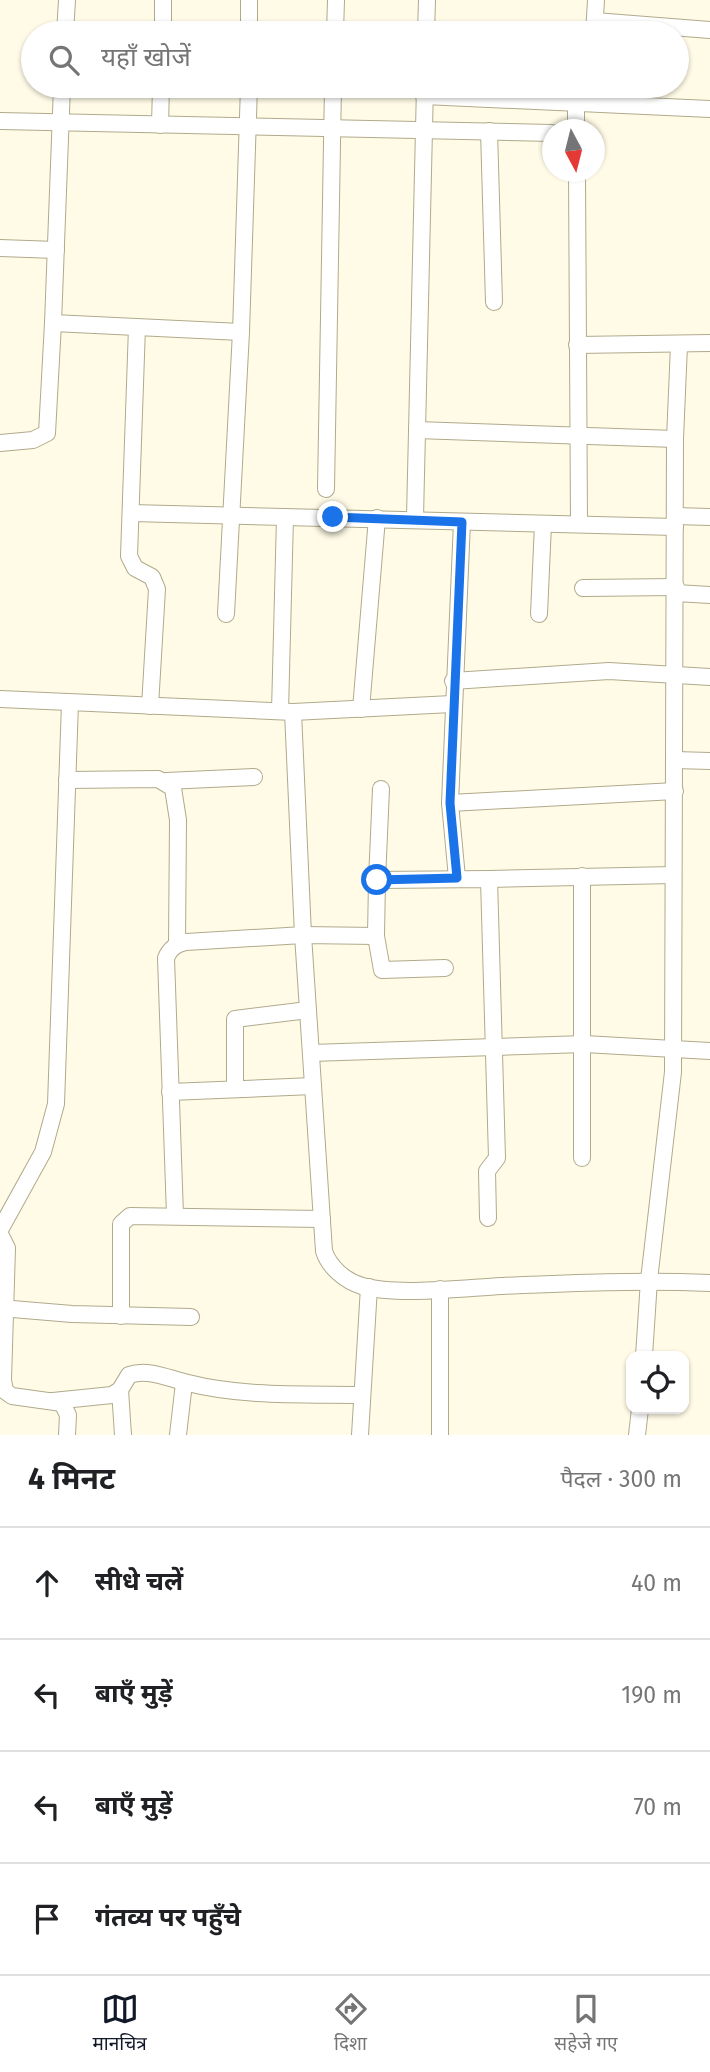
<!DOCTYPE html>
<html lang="hi">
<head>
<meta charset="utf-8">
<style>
	:root { --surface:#fff; --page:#f6f6f6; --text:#202124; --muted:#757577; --line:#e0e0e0; --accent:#111827 }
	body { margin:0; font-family:"Fira Sans","Noto Sans Devanagari",sans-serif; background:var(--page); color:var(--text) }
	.controls { position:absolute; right:21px; bottom:21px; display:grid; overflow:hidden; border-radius:14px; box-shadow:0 2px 5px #0004 }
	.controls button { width:63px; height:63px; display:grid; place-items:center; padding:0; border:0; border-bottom:2px solid var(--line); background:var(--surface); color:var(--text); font:35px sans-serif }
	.compass { position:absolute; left:542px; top:119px; width:63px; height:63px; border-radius:50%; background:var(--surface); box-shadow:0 2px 5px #0004; rotate:173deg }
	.stop { position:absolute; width:21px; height:21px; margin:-16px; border:5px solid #1a73e8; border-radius:50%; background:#fff }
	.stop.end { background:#1a73e8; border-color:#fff; box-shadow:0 2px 7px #0008 }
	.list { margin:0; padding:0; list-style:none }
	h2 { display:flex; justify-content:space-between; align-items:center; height:91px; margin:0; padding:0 28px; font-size:30px }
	h2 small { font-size:23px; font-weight:400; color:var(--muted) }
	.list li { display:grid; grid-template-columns:46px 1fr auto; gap:21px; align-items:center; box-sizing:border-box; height:112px; padding:0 28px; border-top:2px solid var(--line) }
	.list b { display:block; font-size:26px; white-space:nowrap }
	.list em { font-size:23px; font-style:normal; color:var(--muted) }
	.icon { flex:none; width:38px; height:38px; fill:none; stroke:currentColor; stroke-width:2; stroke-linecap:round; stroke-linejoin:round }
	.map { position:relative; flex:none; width:710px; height:1435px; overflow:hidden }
	.search { position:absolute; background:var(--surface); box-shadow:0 2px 5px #0004; left:21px; right:21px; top:21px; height:77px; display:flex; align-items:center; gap:18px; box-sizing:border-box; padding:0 24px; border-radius:38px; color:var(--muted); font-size:26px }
	.sheet { height:539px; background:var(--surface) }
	nav { display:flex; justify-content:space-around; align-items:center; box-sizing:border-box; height:98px; border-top:2px solid var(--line); background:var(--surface); font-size:19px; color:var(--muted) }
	nav a { display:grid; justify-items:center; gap:4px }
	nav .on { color:var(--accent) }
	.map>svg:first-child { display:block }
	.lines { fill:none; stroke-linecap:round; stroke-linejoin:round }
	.minor-casing { stroke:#b0aa8b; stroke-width:18 }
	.minor { stroke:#fff; stroke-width:16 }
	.route { stroke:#1a73e8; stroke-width:9 }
</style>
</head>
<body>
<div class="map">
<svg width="710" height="1435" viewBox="0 0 710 1435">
	<rect width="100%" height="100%" fill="#fffbe7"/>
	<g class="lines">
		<g class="minor-casing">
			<g id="minor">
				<polyline points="595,21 710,30"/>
				<polyline points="65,33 67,0"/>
				<polyline points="163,33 163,0"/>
				<polyline points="249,33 249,0"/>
				<polyline points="335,33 336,0"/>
				<polyline points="426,33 427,0"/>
				<polyline points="594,33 596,0"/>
				<polyline points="62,86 53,323 241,332"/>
				<polyline points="424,96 710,109"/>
				<polyline points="576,101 576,130"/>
				<polyline points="0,121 552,133"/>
				<polyline points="160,125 161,86"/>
				<polyline points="489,131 494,302"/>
				<polyline points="577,172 579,524"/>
				<polyline points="0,248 56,250"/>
				<polyline points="137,327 129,556 135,568 152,577 157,589 150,706"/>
				<polyline points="577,345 710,343"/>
				<polyline points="417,430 675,439"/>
				<polyline points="0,443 33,440 47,433 53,323"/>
				<polyline points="326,489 333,86"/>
				<polyline points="131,513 675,527"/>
				<polyline points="675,516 710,517"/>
				<polyline points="415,518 425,86"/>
				<polyline points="583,588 676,587"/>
				<polyline points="676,593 710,595"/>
				<polyline points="226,614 241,332 249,86"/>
				<polyline points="539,614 543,524"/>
				<polyline points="453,681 609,671 710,677"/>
				<path d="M0,699L293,712L303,935L324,1251C329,1267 345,1281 362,1286C398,1296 463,1288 501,1286C571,1283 640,1280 710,1283"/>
				<polyline points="361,709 377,518"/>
				<polyline points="280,711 285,517"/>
				<polyline points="293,712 452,704"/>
				<polyline points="675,760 710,761"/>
				<polyline points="67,780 158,779 173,788 178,820 177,944"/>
				<polyline points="166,781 254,777"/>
				<polyline points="450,803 675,791"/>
				<polyline points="582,876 582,1158"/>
				<polyline points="457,878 450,803 462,522"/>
				<polyline points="489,879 673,875"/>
				<polyline points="377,880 381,789"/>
				<polyline points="376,936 382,970 445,968"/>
				<polyline points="311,1053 584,1044 710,1051"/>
				<polyline points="235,1089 235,1019 308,1010"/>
				<polyline points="170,1092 313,1086"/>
				<path d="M175,1215L166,958C170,948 176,944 186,942L303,935L376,936L377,880L489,879L497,1158L487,1171L488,1218"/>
				<polyline points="0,1230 43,1152 56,1104 70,703"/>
				<polyline points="0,1234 7,1248 3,1380 5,1391 12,1396 62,1403 68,1415 67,1435"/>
				<polyline points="440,1289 440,1435"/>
				<polyline points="0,1308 72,1314 191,1317"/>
				<polyline points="121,1316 121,1224 130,1216 322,1219"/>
				<polyline points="644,1356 649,1280 673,1072 675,439 679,345"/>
				<polyline points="120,1390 123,1435"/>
				<path d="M53,1401L112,1395L120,1390L129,1375C149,1368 169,1379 188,1383C243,1397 304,1394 362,1395"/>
				<polyline points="178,1435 184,1383"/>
				<polyline points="360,1435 369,1287"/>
				<polyline points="637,1435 640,1409"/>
			</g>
		</g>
		<use href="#minor" class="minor"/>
	</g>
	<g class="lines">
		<polyline class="route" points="333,517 462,522 450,803 457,878 377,880"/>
	</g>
</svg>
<div class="controls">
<button><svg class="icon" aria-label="locate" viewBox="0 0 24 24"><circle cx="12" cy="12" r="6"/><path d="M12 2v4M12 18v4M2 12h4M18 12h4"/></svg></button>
</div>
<svg class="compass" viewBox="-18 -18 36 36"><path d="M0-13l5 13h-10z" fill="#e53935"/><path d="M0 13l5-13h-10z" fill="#757577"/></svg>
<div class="stop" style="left:377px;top:880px"></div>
<div class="stop end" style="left:333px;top:517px"></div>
<div class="search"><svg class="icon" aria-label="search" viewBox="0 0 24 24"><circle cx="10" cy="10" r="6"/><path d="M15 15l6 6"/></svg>यहाँ खोजें</div>
</div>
<section class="sheet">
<h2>4 मिनट<small>पैदल · 300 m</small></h2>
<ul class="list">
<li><svg class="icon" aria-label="ahead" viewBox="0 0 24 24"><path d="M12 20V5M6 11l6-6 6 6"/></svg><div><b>सीधे चलें</b></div><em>40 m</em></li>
<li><svg class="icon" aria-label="left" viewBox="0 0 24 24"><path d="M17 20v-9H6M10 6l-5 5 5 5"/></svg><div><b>बाएँ मुड़ें</b></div><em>190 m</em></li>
<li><svg class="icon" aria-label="left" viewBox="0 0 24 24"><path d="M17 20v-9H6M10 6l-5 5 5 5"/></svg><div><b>बाएँ मुड़ें</b></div><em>70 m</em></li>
<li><svg class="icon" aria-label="arrive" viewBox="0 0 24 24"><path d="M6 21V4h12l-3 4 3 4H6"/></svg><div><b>गंतव्य पर पहुँचे</b></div></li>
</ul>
</section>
<nav>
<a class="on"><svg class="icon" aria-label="map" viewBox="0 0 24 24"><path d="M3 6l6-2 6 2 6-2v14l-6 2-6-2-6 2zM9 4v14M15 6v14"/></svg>मानचित्र</a>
<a><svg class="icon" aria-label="directions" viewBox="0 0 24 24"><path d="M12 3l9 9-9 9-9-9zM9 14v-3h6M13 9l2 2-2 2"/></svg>दिशा</a>
<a><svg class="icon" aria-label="saved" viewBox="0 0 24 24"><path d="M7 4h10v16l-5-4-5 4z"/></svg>सहेजे गए</a>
</nav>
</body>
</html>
